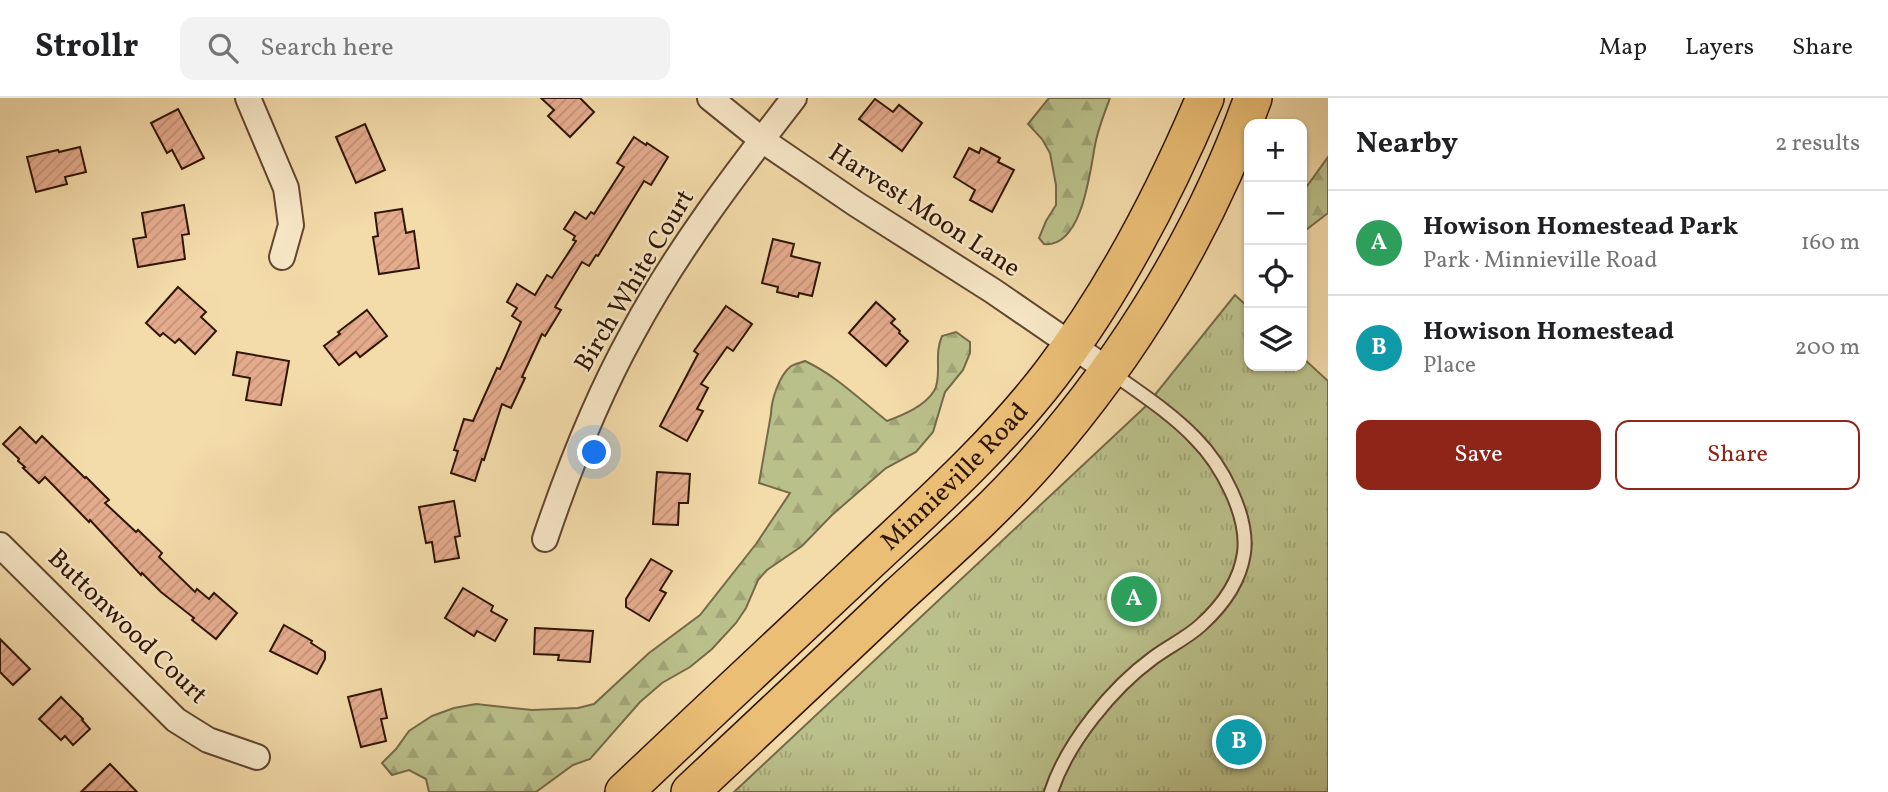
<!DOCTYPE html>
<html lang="en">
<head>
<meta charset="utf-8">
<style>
	:root { --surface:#fff; --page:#f2f2f2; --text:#202124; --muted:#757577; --line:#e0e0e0; --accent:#8f2418 }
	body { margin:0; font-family:Vollkorn,serif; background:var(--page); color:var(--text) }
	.controls { position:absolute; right:21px; top:21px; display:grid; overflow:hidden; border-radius:14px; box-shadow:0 2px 5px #0004 }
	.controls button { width:63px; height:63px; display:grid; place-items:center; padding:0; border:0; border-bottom:2px solid var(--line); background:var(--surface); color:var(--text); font:35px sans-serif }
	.you { position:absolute; left:595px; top:355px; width:24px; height:24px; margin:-18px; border:5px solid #fff; border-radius:50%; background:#1a73e8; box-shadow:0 0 0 10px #1a73e833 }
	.badge { display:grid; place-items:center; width:46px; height:46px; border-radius:50%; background:var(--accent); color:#fff; font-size:23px; font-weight:700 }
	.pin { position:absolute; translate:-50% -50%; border:4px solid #fff; box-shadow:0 2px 7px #0006 }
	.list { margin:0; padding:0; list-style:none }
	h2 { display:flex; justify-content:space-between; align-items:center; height:91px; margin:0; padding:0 28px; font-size:30px }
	h2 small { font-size:23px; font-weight:400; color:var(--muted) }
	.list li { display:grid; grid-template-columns:46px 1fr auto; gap:21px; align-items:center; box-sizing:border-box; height:105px; padding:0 28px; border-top:2px solid var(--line) }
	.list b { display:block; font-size:26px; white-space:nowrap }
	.list p { margin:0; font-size:23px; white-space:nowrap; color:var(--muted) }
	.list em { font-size:23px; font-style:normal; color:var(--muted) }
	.actions { display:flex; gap:14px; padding:21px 28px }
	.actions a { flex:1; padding:16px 0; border:2px solid var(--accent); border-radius:14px; text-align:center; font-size:24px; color:var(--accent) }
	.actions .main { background:var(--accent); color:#fff }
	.icon { flex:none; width:38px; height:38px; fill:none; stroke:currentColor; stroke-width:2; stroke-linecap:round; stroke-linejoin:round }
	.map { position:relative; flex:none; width:1328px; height:694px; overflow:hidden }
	header { display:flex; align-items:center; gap:42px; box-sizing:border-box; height:98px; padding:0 35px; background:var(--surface); border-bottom:2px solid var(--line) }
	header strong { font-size:33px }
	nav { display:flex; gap:38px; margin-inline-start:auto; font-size:24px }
	.search { width:490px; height:63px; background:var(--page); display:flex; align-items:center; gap:18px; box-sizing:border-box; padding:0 24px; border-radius:14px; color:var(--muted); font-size:26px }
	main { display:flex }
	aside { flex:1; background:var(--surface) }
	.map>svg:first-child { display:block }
	.forest { fill:url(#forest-firs); stroke:#756a48; stroke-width:2 }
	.park { fill:url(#park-tufts); stroke:#756a48; stroke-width:2 }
	.building { fill:url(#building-hatch); stroke:#301505; stroke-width:2 }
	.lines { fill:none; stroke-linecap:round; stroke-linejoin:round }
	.service-casing { stroke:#61462e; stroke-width:16 }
	.minor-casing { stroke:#61462e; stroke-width:28 }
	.primary-casing { stroke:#301505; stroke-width:40 }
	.service { stroke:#f8e8c8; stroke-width:12 }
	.minor { stroke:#f8e8c8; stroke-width:24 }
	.primary { stroke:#eabe75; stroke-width:37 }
	.labels { text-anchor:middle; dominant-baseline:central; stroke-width:5; stroke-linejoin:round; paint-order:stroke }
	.street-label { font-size:26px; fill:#301505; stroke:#f8e8c8 }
</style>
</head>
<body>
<header>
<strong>Strollr</strong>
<div class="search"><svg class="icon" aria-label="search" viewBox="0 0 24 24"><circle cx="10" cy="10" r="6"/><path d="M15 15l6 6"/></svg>Search here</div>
<nav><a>Map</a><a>Layers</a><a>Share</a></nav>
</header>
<main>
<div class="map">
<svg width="1328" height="694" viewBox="0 0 1328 694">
	<defs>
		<pattern id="forest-firs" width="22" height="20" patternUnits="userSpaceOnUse" patternTransform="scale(1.75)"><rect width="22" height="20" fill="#bac08a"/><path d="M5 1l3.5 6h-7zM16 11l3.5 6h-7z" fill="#a0a476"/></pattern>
		<pattern id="park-tufts" width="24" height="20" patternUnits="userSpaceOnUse" patternTransform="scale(1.75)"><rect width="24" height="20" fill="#bac08a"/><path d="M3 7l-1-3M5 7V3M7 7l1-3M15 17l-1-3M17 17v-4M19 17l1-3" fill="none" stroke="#a0a476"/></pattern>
		<pattern id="building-hatch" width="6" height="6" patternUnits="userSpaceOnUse" patternTransform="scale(1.75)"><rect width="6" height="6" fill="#e4ab8d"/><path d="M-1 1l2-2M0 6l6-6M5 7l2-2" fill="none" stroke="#c49278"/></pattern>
	</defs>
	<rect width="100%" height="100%" fill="#f4dbaa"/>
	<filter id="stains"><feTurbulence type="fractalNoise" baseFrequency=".00286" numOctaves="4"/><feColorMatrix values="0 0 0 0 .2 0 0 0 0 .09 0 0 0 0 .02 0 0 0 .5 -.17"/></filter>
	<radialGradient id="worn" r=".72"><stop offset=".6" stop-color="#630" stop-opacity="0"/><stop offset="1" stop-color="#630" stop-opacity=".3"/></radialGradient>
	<g class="forest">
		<path d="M1049,0H1110C1104,16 1098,31 1095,47C1090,74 1082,150 1044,146L1039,140L1046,123L1056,107V87L1050,55L1042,41L1028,26Z"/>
		<polygon points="1328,59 1328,115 1302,135 1302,95"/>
		<path d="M956,234L970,244V255L963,272L945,294L933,334L916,354L886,370L832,417L802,448L767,472L758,482L746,510L736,525L712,551L690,569L662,585L640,604L590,661L573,667L536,694H429L426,681L409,672L392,677L382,665L396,651L409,633L432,618L454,610L476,606L532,612L578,610L594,606L649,555L700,517L756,446L790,395L759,385L771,316C771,303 779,278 790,269C793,266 801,265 805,263C837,278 860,302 887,323C903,317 925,308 934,293C938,287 938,278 938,271C938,259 937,250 942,238Z"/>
	</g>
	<polygon class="park" points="1235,197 1249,210 1249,268 1302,268 1302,259 1328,283 1328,694 734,694 1146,308"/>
	<g class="building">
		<polygon points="541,0 580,0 594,14 570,39 548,18 554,12"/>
		<polygon points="875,1 893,14 899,7 922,25 902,53 859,21"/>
		<polygon points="178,11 204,60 182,71 172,52 167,55 151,25"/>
		<polygon points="365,26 385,72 356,85 336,39"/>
		<polygon points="634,39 646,47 647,45 668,59 651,87 644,83 598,158 596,157 589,168 582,164 555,209 561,212 545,238 542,236 522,279 525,280 511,310 502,306 484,362 482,361 475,383 451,375 458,353 454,352 464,321 473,323 497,270 500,271 521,224 512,218 517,210 507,204 517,186 535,197 547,177 552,180 576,143 573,142 575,138 564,131 575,114 586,121 591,114 594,116 624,69 617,65"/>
		<polygon points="80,49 86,74 65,79 67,86 36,94 27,59 58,52 59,54"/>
		<polygon points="969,50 979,55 981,50 1000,60 998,64 1014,72 992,114 970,102 975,92 954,79"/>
		<polygon points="184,107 189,136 182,137 185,161 138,169 133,141 146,139 142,115"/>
		<polygon points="402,111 406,135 414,133 419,170 379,176 373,139 378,138 375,115"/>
		<polygon points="773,141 794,146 791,158 820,165 812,198 799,195 798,199 777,194 778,189 762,185"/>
		<polygon points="178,189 206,214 201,219 216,233 195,256 179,241 175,245 163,235 160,238 146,225"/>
		<polygon points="876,204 895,221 891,225 900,233 899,235 908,243 886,268 849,235"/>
		<polygon points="726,208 752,226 733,253 727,249 701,286 708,290 697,311 703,313 687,343 660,328 698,256 694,253"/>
		<polygon points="367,212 387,238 360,259 356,254 339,267 324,248 340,236 338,234"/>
		<polygon points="237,254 289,263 281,307 246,302 250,280 233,277"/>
		<polygon points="20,329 36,345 42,338 85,380 86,379 109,402 105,405 136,434 138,432 162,455 159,459 195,494 197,491 209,501 214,495 237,515 216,541 192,522 194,520 161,494 142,475 141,477 90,422 89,424 45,379 39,385 23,370 25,369 18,363 19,361 3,346"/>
		<polygon points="657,374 690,376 688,405 679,405 678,427 653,426"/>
		<polygon points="454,403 460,438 455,439 459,460 435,464 432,444 426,445 419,409"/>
		<polygon points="651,461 672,473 660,492 666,495 649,523 626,509 626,501"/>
		<polygon points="463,490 493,508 491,513 507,522 495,543 477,533 474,538 445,520"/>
		<polygon points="284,527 312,543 311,545 325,554 325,561 317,576 270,553"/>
		<polygon points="535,530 593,533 590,564 558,562 559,557 534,556"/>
		<polygon points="0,541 30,571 13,587 0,574"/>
		<polygon points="381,591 387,620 381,621 386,643 361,649 348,599"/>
		<polygon points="61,599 83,621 82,622 90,631 73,647 65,638 61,642 39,621"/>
		<polygon points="110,666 137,694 81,694"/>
	</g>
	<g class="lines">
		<g class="service-casing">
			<path id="service" d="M1051,694C1067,645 1112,590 1153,560C1169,548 1187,540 1201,527C1222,508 1240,483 1244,455C1249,417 1221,366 1195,340C1171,315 1140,295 1112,275"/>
		</g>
		<g class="minor-casing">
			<g id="minor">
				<polyline points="248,0 286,90 291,127 282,159"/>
				<polyline points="710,0 762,42 856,106 993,193 1108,272"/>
				<path d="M545,441C569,370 596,301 632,236C677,152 736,75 794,0"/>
				<polyline points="0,447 176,622 208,642 257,659"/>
			</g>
		</g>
		<g class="primary-casing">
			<g id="primary">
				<path id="s1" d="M624,694C702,620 780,547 859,473C926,410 995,349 1051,276C1115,192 1164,97 1205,0"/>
				<path d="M690,694C759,629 829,564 898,498C946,454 995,411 1038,362C1131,256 1206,132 1253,0"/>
			</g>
		</g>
		<use href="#service" class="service"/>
		<use href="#minor" class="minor"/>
		<use href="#primary" class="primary"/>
	</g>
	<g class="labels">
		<g class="street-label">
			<text transform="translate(924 113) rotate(33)">Harvest Moon Lane</text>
			<text transform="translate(635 183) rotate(-59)">Birch White Court</text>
			<text stroke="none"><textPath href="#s1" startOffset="457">Minnieville Road</textPath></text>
			<text transform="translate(127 529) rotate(44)">Buttonwood Court</text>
		</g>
	</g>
	<rect width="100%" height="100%" filter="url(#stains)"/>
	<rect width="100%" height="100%" fill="url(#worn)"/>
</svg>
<div class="controls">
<button>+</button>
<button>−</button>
<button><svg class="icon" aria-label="locate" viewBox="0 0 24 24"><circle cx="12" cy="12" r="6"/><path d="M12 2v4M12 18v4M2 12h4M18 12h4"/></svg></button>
<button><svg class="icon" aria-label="layers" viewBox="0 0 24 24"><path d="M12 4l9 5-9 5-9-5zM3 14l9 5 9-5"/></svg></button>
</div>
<div class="you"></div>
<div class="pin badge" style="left:1134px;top:501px;background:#2e9e5b">A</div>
<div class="pin badge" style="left:1239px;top:644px;background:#0f9aa8">B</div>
</div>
<aside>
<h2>Nearby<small>2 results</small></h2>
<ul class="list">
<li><span class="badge" style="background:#2e9e5b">A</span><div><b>Howison Homestead Park</b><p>Park · Minnieville Road</p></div><em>160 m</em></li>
<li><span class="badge" style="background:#0f9aa8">B</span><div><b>Howison Homestead</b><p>Place</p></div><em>200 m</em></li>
</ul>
<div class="actions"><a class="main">Save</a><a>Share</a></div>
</aside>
</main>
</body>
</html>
